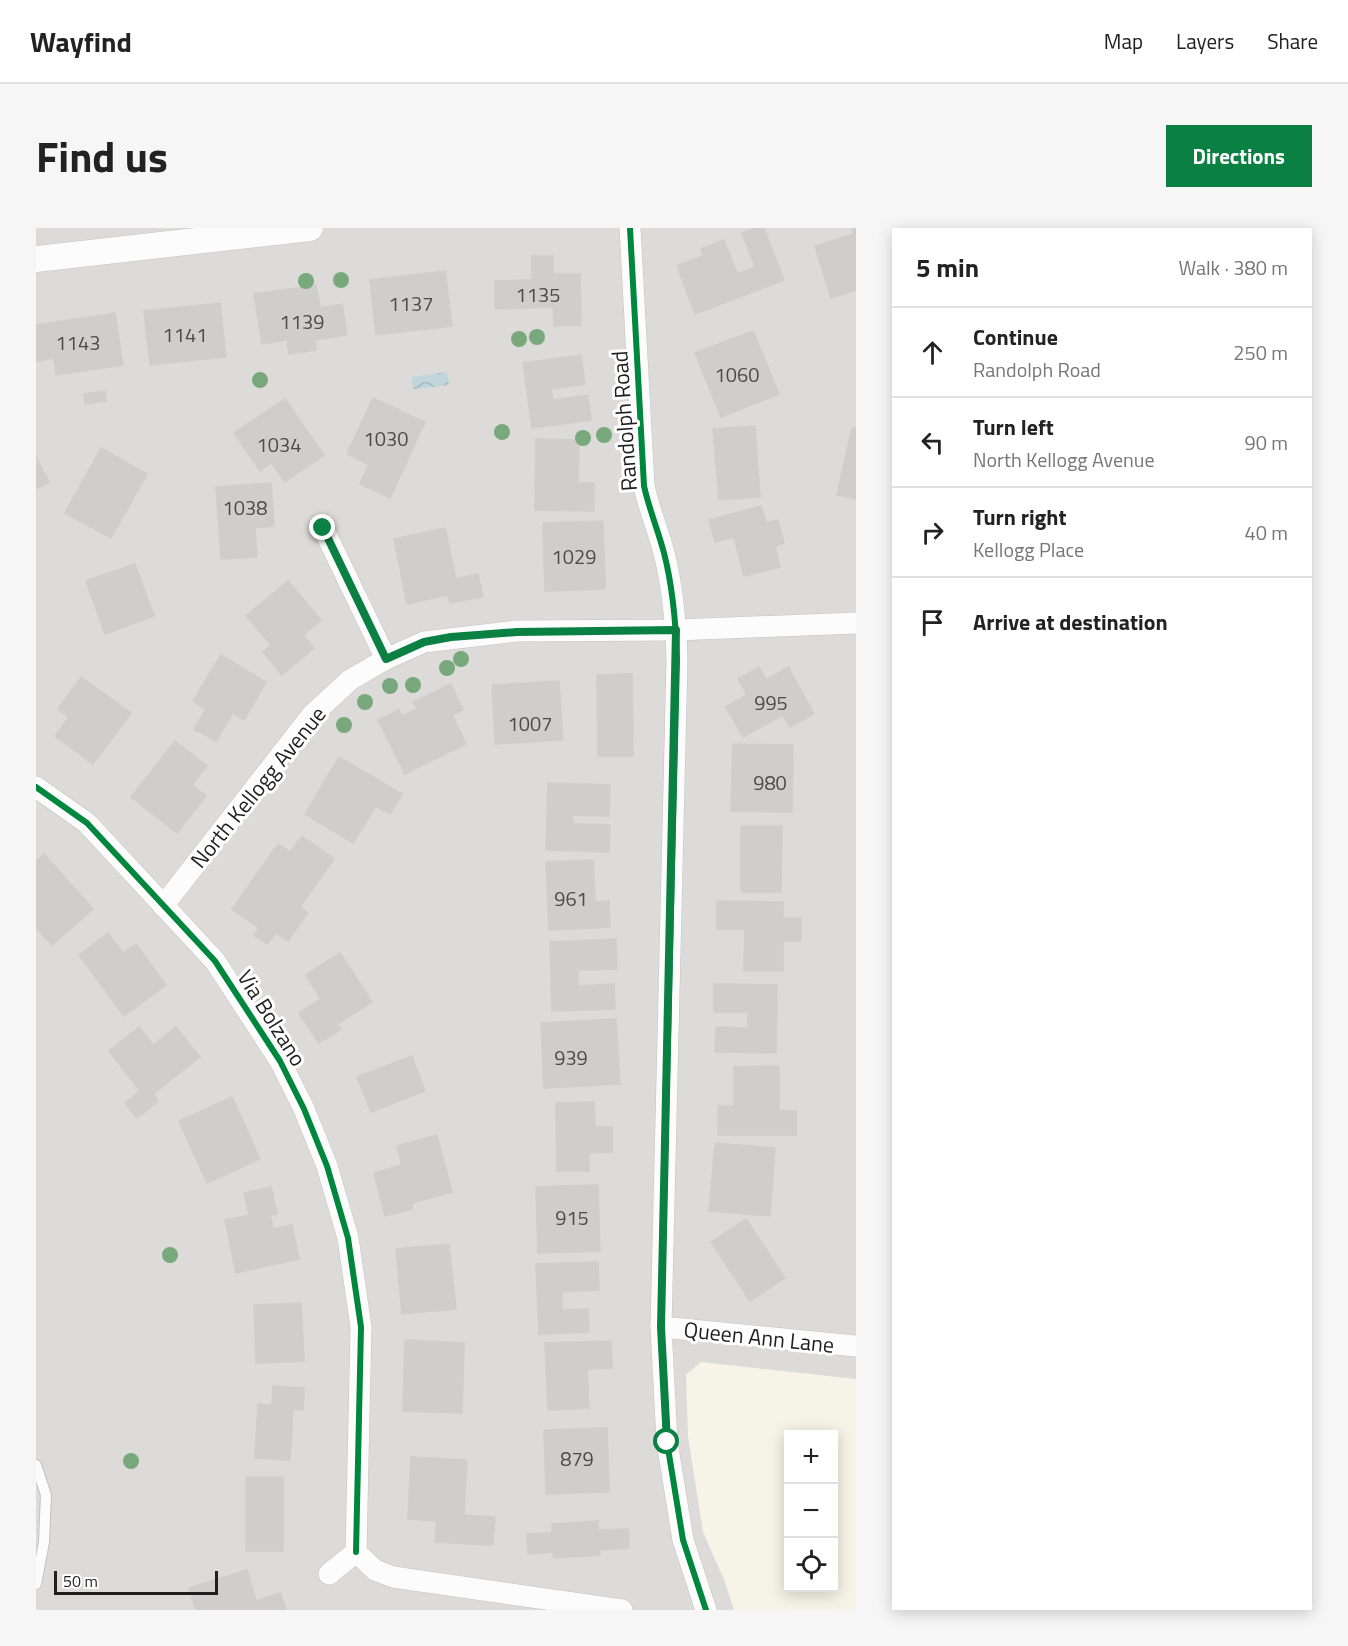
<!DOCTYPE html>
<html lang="en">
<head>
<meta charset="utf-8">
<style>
	:root { --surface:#fff; --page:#f6f6f6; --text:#222; --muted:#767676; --line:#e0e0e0; --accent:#0b8043 }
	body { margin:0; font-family:"Titillium Web",sans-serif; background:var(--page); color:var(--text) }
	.controls { position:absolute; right:18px; bottom:18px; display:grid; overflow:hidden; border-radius:0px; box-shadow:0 3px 15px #0003 }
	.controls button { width:54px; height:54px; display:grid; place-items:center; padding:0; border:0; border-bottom:2px solid var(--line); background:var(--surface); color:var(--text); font:30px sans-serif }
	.scale { position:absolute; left:18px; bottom:15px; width:164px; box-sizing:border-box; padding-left:6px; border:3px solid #1f1f1f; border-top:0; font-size:16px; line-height:21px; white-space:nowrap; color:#1f1f1f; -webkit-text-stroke:4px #fff; paint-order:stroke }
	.stop { position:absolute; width:18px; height:18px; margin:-14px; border:4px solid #0b8043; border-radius:50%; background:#fff }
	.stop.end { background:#0b8043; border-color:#fff; box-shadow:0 2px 6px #0008 }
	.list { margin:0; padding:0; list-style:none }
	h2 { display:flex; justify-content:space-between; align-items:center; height:78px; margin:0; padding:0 24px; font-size:26px }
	h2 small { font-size:20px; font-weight:400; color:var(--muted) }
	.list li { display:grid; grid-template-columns:39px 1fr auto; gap:18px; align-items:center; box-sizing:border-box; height:90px; padding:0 24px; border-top:2px solid var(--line) }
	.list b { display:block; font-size:22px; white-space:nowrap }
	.list p { margin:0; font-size:20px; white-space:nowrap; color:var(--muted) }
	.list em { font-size:20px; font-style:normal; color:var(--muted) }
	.icon { flex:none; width:33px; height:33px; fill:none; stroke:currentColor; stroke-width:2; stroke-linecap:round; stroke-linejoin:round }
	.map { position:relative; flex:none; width:820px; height:1382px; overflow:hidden; border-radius:0px }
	header { display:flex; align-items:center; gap:36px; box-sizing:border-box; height:84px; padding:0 30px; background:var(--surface); border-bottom:2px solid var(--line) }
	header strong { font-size:28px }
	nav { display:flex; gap:33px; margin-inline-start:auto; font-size:21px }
	.intro { display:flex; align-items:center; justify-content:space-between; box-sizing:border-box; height:144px; padding:0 36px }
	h1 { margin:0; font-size:42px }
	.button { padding:15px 27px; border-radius:0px; background:var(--accent); color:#fff; font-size:21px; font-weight:700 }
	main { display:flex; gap:36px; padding:0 36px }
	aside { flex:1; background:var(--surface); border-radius:0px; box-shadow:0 3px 15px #0003 }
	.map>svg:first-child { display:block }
	.residential { fill:#dcdbda; fill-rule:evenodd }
	.education { fill:#f5f4e6; fill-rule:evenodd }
	.water { fill:url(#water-waves) }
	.building { fill:#d0cecc; stroke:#d0cdca; stroke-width:1.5 }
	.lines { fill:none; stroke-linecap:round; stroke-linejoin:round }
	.service-casing { stroke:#c3c2c1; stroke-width:12 }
	.minor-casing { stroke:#c3c2c1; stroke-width:22 }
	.tertiary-casing { stroke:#c3c2c1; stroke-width:27 }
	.service { stroke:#fcfcfc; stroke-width:10 }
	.minor { stroke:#fcfcfc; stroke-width:21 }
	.tertiary { stroke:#fcfcfc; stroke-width:26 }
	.cycleway-casing { stroke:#fff; stroke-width:10 }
	.cycleway { stroke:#00873e; stroke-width:6 }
	.tree { fill:#78a87b }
	.route { stroke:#0b8043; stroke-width:8 }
	.labels { text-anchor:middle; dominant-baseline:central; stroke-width:6; stroke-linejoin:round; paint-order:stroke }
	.number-label { font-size:20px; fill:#4b4b4a }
	.street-label { font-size:22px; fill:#1f1f1f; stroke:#fff }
</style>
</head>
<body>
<header>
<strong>Wayfind</strong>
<nav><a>Map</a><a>Layers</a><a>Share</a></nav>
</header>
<div class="intro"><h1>Find us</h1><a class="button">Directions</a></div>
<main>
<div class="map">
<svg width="820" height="1382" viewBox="0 0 820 1382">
	<defs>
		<pattern id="water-waves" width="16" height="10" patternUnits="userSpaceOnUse" patternTransform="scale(1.5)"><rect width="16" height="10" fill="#c0d6dc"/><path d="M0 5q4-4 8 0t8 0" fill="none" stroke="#a5b7bc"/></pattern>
	</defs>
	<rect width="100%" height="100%" fill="#edebe9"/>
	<path class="residential" d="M0,0H820V1382H0ZM752,1206H798V1360H752Z"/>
	<path class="education" d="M665,1134L820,1151V1382H698L689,1354L667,1304L652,1209L650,1147ZM752,1206H798V1360H752Z"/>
	<polygon class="water" points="411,144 413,157 377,161 376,149"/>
	<g class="building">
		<polygon points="720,0 728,0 748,52 659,86 641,38 667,28 665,21 688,12 701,46 719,39 706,5"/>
		<polygon points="816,0 820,0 820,62 795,70 779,18 818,6"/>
		<polygon points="496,28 517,28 517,46 544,46 545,97 518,98 517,79 459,81 459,53 496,52"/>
		<polygon points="409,43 416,98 340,107 334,52"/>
		<polygon points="280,57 284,80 306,76 311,107 278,112 280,122 253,126 251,112 226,116 218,66"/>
		<polygon points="184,75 190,129 114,137 108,83"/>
		<polygon points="79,85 87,137 20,147 18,130 0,133 0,97"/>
		<polygon points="717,103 743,166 685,189 659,125"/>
		<polygon points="545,127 549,156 515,161 517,172 552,167 555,192 496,200 487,135"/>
		<polygon points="69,163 70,173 49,176 48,166"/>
		<polygon points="337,170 389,194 354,270 324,256 333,237 311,226"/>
		<polygon points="249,171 288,227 249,254 236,235 224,243 198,205"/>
		<polygon points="719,198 724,269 683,272 677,201"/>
		<polygon points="816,200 820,200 820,271 801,267"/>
		<polygon points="500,211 543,212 542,255 558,255 558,283 499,282"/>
		<polygon points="65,220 111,246 75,310 29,285"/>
		<polygon points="0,229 13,254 0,261"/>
		<polygon points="235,255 238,298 219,300 221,329 185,331 180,259"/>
		<polygon points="725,278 730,295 742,292 748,315 739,318 744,339 708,348 698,309 679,314 673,292"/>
		<polygon points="567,293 569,361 509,363 507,295"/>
		<polygon points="409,300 420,351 442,346 447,369 414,375 412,367 371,376 358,311"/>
		<polygon points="99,336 118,388 69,406 50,353"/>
		<polygon points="252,353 285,392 267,407 278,420 246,447 227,424 235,417 210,388"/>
		<polygon points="185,427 230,454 208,492 197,485 180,513 158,501 170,481 157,473"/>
		<polygon points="723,439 730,452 752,439 778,486 754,499 747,487 707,509 690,479 711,467 702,451"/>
		<polygon points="596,446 597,528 562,528 561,447"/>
		<polygon points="45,449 95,485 57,536 19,508 33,489 22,481"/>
		<polygon points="523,453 527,512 459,516 456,457"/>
		<polygon points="415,456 427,482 416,487 430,516 369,546 342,492 363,482 366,488 381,481 377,474"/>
		<polygon points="139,513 171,538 156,557 170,568 141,605 95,569"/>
		<polygon points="697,516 757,517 756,584 695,583"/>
		<polygon points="303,529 366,566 354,586 340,578 317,615 269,586"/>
		<polygon points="512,555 574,557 573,588 537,587 537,596 574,597 573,624 510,622"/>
		<polygon points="705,598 746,598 745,664 705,664"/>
		<polygon points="266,608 298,631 264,679 272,685 252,713 240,705 231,716 218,707 223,700 196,681 242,616 254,624"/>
		<polygon points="8,626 57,681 16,717 0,700 0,633"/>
		<polygon points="557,632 559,674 573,673 574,699 513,702 510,634"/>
		<polygon points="681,673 747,674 747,690 765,690 765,713 747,713 747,743 708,743 709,701 681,701"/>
		<polygon points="72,705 87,725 100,716 130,757 88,788 43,727"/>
		<polygon points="580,711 581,741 542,742 542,758 578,756 579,781 516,783 514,714"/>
		<polygon points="304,725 336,774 301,796 305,801 283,815 263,785 285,771 270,747"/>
		<polygon points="678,756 741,757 740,825 679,824 680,799 712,800 712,784 678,784"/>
		<polygon points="580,791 584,856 508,860 505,795"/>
		<polygon points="103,799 117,817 140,799 164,829 117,866 122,873 101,890 89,875 104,863 73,823"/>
		<polygon points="376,828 389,863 335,884 321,849"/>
		<polygon points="743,838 743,883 760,883 760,907 682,907 682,878 698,878 698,839"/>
		<polygon points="196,869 224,931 171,955 143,893"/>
		<polygon points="558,874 559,899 576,899 576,924 553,925 553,943 521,943 520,875"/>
		<polygon points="401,907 416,964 376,975 377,981 349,988 338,945 366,937 361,918"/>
		<polygon points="679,915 739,920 734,988 673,983"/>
		<polygon points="562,957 564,1023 502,1025 500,959"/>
		<polygon points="235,959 241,986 234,987 237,1001 256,997 263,1031 200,1045 189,992 213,987 208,965"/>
		<polygon points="710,991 749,1050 714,1073 675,1014"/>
		<polygon points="413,1016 420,1081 366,1086 360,1021"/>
		<polygon points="562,1034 563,1062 526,1064 526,1082 552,1081 553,1104 503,1106 500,1036"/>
		<polygon points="265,1075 268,1133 220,1135 218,1077"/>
		<polygon points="369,1112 428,1115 426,1185 367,1183"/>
		<polygon points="575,1113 576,1140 551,1141 553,1180 512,1182 509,1115"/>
		<polygon points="237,1158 268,1160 267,1182 257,1181 254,1232 219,1230 222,1176 236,1177"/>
		<polygon points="571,1200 573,1264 510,1266 508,1202"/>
		<polygon points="375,1229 431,1232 428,1287 459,1289 457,1317 399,1314 401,1293 372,1291"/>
		<rect x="210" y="1249" width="37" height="74"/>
		<polygon points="562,1293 562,1302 592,1301 593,1320 563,1322 564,1327 518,1330 517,1324 492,1326 491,1306 516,1305 516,1296"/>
		<polygon points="211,1342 220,1373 244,1365 250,1382 160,1382 153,1360"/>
	</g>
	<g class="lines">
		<g class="service-casing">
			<polyline id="service" points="0,1237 10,1267 8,1314 0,1356"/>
		</g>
		<g class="minor-casing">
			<g id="minor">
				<path d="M594,0L608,258C613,281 622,302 628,325C637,360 640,396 641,432L625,1099L631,1214L647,1312L670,1382"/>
				<polyline points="287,300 350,431"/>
				<polyline points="0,559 51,595 179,733 244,833 268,881 291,938 312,1010 325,1099 320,1324"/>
				<polyline points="127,678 276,487 314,452 350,431 388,414 481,403 640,402 820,395"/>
				<polyline points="625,1099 820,1118"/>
				<polyline points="320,1324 339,1342 357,1349 586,1382"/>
				<polyline points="293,1346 320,1324"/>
			</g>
		</g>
		<g class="tertiary-casing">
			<polyline id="tertiary" points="0,31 274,0"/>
		</g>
		<use href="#service" class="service"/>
		<use href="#minor" class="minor"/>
		<use href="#tertiary" class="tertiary"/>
		<g class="cycleway-casing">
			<g id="cycleway">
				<path d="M594,0L608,258C613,281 622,302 628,325C637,360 640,396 641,432L625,1099L631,1214L647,1312L670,1382"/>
				<polyline points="0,559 51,595 179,733 244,833 268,881 291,938 312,1010 325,1099 320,1324"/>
			</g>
		</g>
		<use href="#cycleway" class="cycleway"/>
	</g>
	<g class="tree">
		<circle cx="305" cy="52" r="8"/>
		<circle cx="270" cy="53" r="8"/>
		<circle cx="501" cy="109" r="8"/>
		<circle cx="483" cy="111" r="8"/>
		<circle cx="224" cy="152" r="8"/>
		<circle cx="466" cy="204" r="8"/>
		<circle cx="568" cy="207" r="8"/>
		<circle cx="547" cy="210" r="8"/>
		<circle cx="425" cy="431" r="8"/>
		<circle cx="411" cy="440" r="8"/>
		<circle cx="377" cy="457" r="8"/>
		<circle cx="354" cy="458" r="8"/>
		<circle cx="329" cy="474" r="8"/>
		<circle cx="308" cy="497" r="8"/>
		<circle cx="134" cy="1027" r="8"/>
		<circle cx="95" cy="1233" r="8"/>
	</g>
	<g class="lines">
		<polyline class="route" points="287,300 350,431 388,414 415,409 481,404 640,402 625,1099 631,1214"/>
	</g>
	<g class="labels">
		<g class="number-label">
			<text x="502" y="66">1135</text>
			<text x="375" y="75">1137</text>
			<text x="266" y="93">1139</text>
			<text x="149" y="106">1141</text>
			<text x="42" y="114">1143</text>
			<text x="701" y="146">1060</text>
			<text x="350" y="210">1030</text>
			<text x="243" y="216">1034</text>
			<text x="209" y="279">1038</text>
			<text x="538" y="328">1029</text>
			<text x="735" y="474">995</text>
			<text x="494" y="495">1007</text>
			<text x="734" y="554">980</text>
			<text x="535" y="670">961</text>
			<text x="535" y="829">939</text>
			<text x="536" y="989">915</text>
			<text x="541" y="1230">879</text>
		</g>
		<g class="street-label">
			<text transform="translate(588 193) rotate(-94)">Randolph Road</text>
			<text transform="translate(222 559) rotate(-51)">North Kellogg Avenue</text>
			<text transform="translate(236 790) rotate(58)">Via Bolzano</text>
			<text transform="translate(723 1109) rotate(6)">Queen Ann Lane</text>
		</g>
	</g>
</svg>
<div class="controls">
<button>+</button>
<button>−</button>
<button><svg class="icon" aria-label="locate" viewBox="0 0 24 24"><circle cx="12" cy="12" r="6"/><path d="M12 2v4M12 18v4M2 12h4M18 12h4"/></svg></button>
</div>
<div class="scale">50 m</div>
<div class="stop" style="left:631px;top:1214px"></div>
<div class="stop end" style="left:287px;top:300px"></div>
</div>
<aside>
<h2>5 min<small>Walk · 380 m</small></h2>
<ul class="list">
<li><svg class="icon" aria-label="ahead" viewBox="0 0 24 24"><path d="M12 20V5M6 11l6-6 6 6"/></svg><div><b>Continue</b><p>Randolph Road</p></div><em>250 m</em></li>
<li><svg class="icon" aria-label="left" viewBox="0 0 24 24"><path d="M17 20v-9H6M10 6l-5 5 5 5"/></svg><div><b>Turn left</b><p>North Kellogg Avenue</p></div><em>90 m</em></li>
<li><svg class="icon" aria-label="right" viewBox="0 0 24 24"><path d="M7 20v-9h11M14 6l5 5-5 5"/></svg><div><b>Turn right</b><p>Kellogg Place</p></div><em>40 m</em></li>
<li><svg class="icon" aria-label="arrive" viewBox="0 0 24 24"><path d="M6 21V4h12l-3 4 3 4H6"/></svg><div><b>Arrive at destination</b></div></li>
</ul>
</aside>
</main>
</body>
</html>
